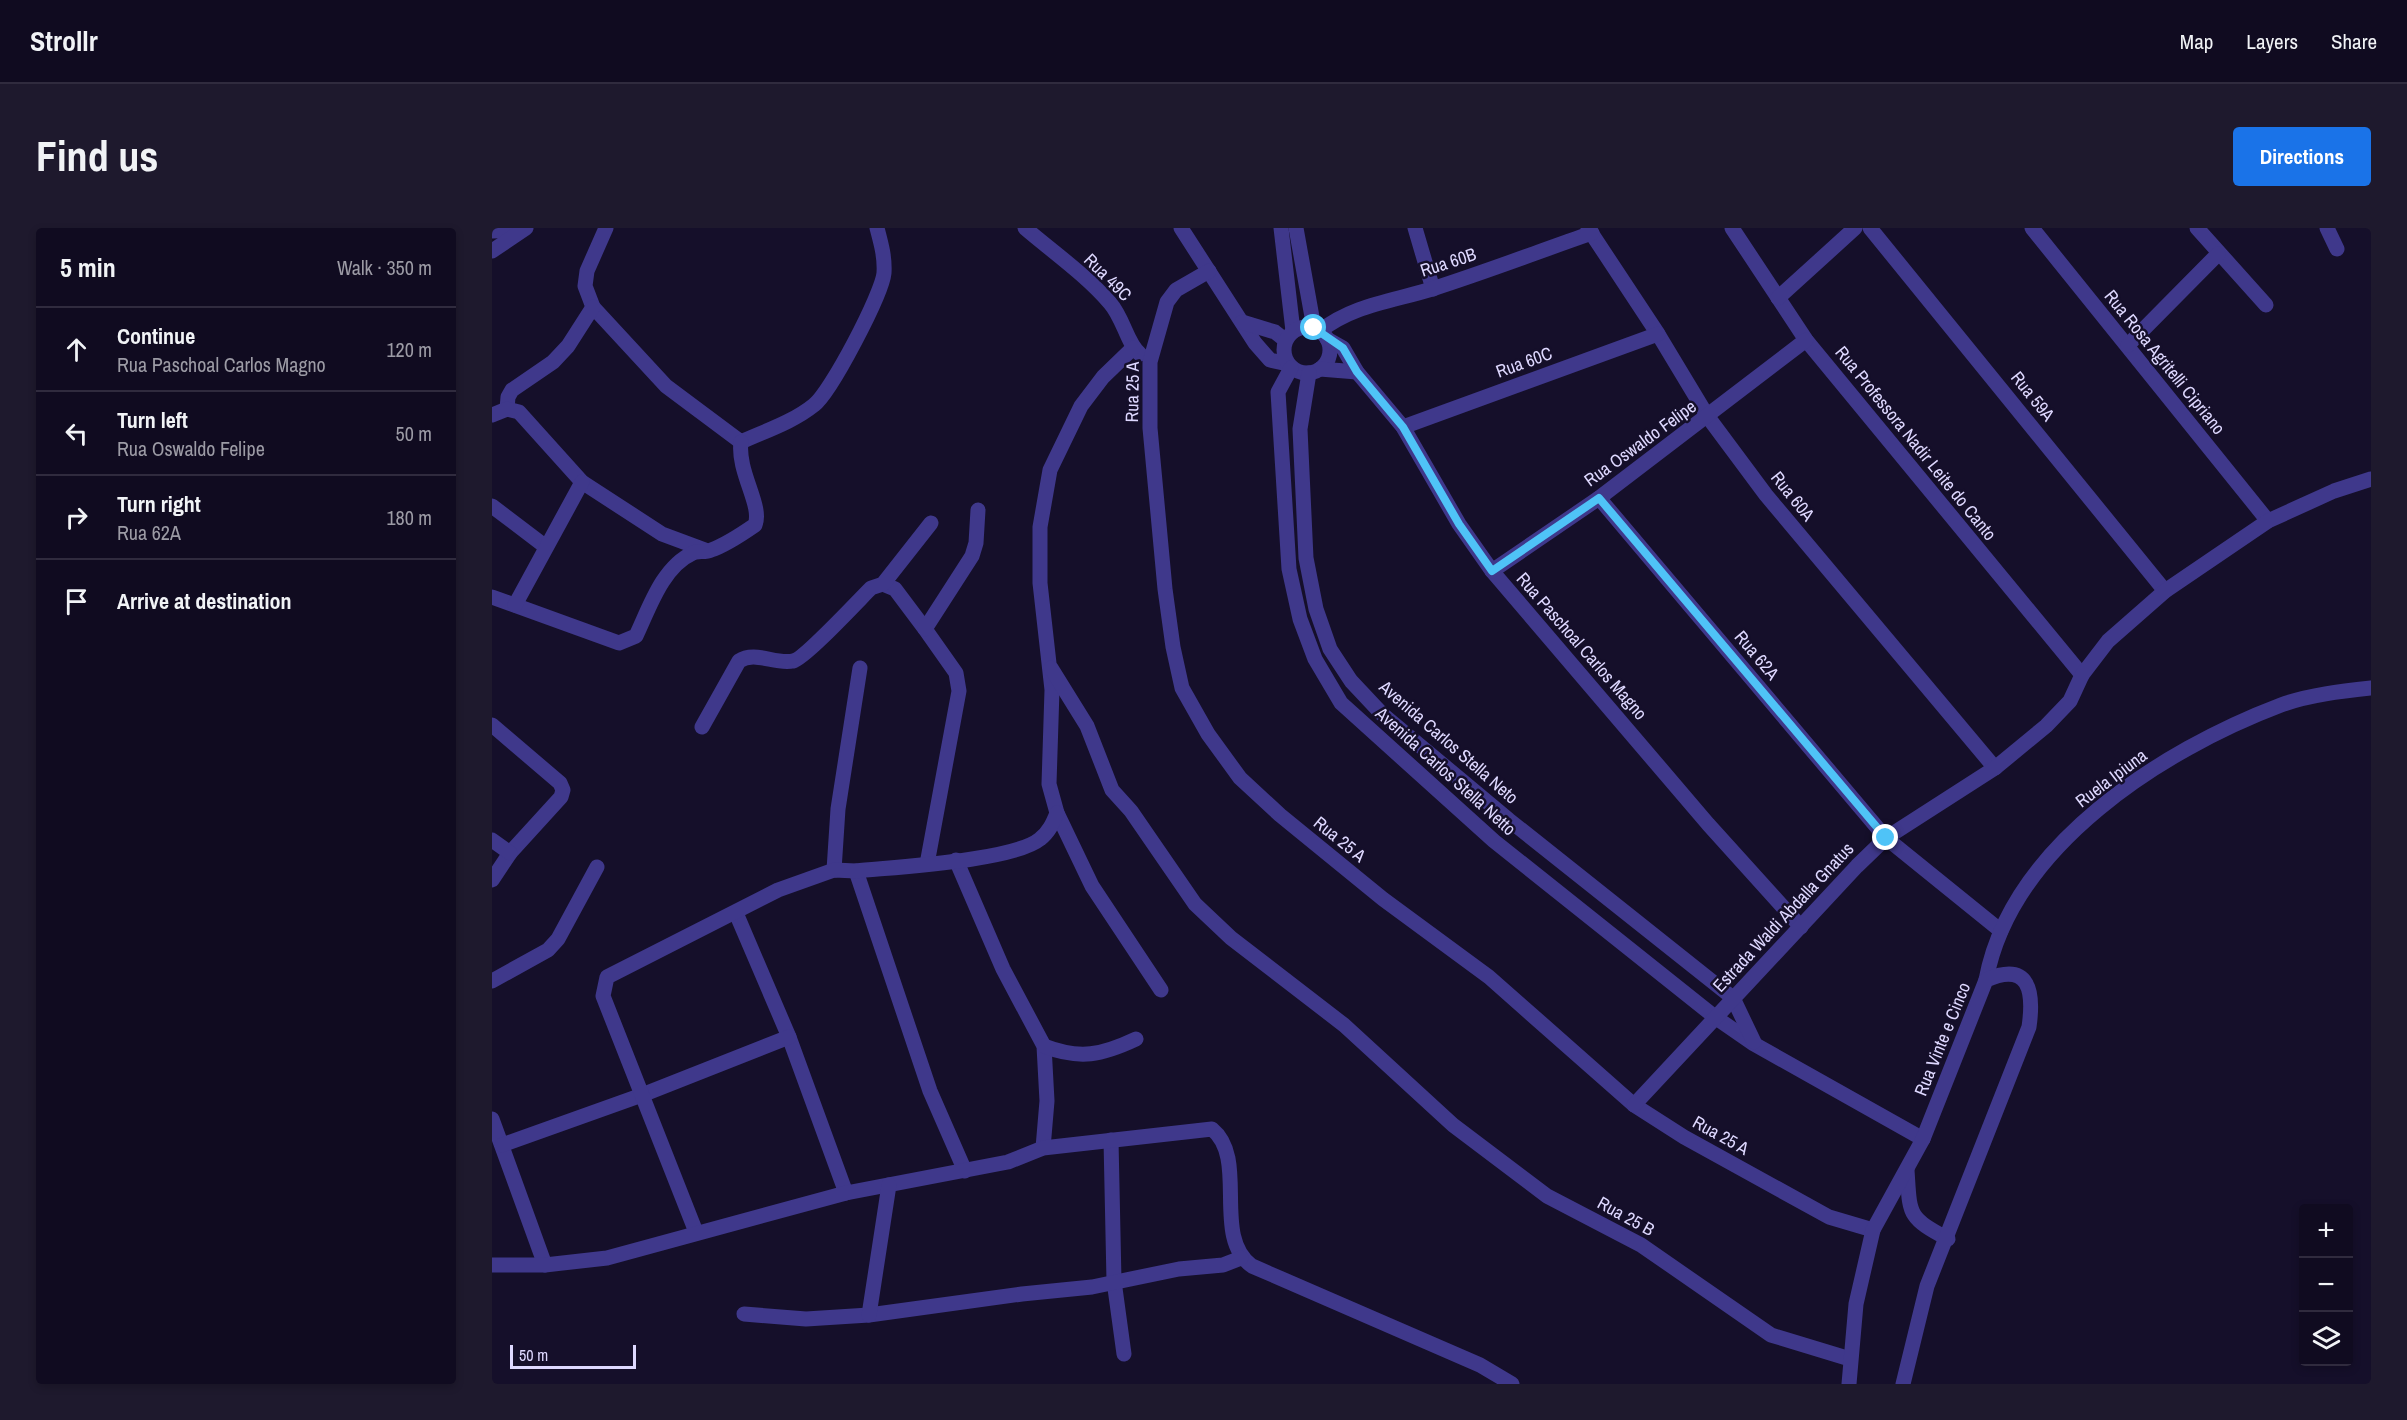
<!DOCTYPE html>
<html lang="en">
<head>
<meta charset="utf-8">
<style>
	:root { --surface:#100b20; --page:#1e192d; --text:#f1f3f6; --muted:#9c9ba5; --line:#302b3e; --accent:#1a73e8 }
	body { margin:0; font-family:"Archivo Narrow",sans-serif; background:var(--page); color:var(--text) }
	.controls { position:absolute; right:18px; bottom:18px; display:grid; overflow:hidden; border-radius:6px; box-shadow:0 3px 9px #0003 }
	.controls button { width:54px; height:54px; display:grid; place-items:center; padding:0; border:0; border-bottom:2px solid var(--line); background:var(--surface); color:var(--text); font:30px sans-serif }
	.scale { position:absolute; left:18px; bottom:15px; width:126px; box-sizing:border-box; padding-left:6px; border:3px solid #ded8ff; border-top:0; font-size:16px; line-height:21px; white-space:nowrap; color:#ded8ff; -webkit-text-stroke:4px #150f2a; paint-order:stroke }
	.stop { position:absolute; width:18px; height:18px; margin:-14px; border:4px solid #4fc3f7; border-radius:50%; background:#fff }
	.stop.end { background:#4fc3f7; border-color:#fff; box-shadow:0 2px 6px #0008 }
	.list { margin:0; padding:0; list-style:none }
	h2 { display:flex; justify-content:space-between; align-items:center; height:78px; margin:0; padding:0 24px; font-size:26px }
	h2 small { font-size:20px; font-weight:400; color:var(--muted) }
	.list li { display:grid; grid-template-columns:39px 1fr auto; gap:18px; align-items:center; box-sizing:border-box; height:84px; padding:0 24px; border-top:2px solid var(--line) }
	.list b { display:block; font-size:22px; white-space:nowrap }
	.list p { margin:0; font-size:20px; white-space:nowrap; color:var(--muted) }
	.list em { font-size:20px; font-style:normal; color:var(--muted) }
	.icon { flex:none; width:33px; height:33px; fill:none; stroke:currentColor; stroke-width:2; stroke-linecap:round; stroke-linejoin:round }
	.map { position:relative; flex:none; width:1879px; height:1156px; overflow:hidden; border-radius:6px }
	header { display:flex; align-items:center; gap:36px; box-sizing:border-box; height:84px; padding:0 30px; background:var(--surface); border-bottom:2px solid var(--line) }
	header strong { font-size:28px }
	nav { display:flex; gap:33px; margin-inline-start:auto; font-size:21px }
	.intro { display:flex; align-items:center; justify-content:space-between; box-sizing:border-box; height:144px; padding:0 36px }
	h1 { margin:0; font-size:42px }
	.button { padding:15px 27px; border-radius:6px; background:var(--accent); color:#fff; font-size:21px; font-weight:700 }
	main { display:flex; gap:36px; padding:0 36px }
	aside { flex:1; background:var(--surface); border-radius:6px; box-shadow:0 3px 9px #0003 }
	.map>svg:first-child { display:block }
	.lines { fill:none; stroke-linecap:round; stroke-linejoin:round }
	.minor { stroke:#3f388b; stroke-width:15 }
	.route { stroke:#4fc3f7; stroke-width:8 }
	.labels { text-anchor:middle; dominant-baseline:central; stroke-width:5; stroke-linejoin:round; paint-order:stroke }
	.street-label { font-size:18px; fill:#ded8ff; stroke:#150f2a }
</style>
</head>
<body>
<header>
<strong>Strollr</strong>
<nav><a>Map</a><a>Layers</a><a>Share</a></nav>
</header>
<div class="intro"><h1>Find us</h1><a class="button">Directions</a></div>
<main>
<aside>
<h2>5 min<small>Walk · 350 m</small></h2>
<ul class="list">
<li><svg class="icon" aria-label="ahead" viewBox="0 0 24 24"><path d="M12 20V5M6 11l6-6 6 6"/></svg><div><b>Continue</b><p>Rua Paschoal Carlos Magno</p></div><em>120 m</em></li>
<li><svg class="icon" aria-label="left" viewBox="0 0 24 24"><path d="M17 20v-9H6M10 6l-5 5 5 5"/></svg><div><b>Turn left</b><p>Rua Oswaldo Felipe</p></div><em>50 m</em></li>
<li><svg class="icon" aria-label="right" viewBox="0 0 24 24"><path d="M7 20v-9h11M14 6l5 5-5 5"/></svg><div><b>Turn right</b><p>Rua 62A</p></div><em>180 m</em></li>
<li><svg class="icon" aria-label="arrive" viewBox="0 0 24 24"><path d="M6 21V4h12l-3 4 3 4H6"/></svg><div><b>Arrive at destination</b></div></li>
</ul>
</aside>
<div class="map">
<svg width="1879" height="1156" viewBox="0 0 1879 1156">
	<rect width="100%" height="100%" fill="#150f2a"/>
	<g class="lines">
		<g class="minor">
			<path d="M114,0L95,43L93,58L101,79L174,158L249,214C273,203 301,194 322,177C339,164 390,66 392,45C393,29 389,15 385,0"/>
			<path d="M533,0C561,24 594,47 618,75C632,91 635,116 648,126"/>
			<polyline points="689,0 763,115 778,132 796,136"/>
			<polyline points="789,0 801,103"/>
			<polyline points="804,0 822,100"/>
			<polyline points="923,0 941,61"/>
			<polyline points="1096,0 1166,106 1216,189 1274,267 1503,540"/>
			<polyline points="1240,0 1314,112 1590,447"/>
			<polyline points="1378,0 1673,363"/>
			<polyline points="1540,0 1776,293"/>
			<polyline points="1705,0 1774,77"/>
			<polyline points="1835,0 1845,21"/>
			<polyline points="0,3 30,2"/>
			<polyline points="0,23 34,0"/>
			<polyline points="717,43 684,62 675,74 658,134 658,200 673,361 681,419 690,460 716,506 748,550 788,587 891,671 997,749 1142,877 1192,909 1337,989 1381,1002"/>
			<polyline points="1286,70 1363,0"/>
			<polyline points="750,94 783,104 793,112"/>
			<circle cx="815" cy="122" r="23"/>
			<path d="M828,103C862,76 903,73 943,60C996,43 1048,23 1100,5"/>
			<polyline points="835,111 851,120 865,144 911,199 967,296 1000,343 1216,596 1309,699"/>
			<polyline points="1636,117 1726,26"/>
			<polyline points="641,120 611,149 589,178 558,242 548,299 548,355 560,462 557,556 565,585 600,658 669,762"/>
			<polyline points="799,140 786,164 797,341 808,391 823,431 849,475 1002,613 1223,789 1262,816 1431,911"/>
			<polyline points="828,141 865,144"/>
			<polyline points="817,145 808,201 814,330 824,381 838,421 859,453 890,486 1017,592 1241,770 1262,814"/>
			<polyline points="15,181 16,169 20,162 61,134 76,118 101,79"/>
			<polyline points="0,187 15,181 27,184 90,254 170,306 213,322"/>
			<polyline points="911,199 1166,106"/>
			<polyline points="1107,270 1394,610 1509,703"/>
			<polyline points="0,278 54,319"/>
			<polyline points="1000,343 1107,270 1314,112"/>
			<polyline points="391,356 403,361 433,401 464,445 467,463 435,636"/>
			<path d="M0,369L127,415L144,408C157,381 170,339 201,325C206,322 213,325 219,322C234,317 250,306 263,297C271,278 245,244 249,214"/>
			<polyline points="23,377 90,254"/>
			<polyline points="433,401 480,328 484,315 486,282"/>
			<polyline points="559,440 595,498 620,562 639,583 703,676 739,710 852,797 961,897 1055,968 1149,1017 1279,1107 1358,1131"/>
			<polyline points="0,497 68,555 71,562 69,569 18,625 0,652"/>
			<path d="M210,499L247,433C263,422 283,437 301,433C312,431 367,372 379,360L391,356L439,295"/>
			<polyline points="0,612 18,625"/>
			<polyline points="464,632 511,741 552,818 555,873 551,920"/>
			<polyline points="342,642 346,581 368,440"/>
			<polyline points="364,643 438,863 473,943"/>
			<polyline points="244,685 297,809 354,965"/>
			<path d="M1494,752C1519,618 1670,522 1789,477C1816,467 1851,463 1879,460"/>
			<polyline points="0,753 56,722 66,711 105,639"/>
			<path d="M552,818C588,832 610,827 644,811"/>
			<polyline points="1142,877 1365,638 1394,610 1503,540 1554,498 1578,473 1590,447 1616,413 1673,363 1776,293 1842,263 1879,251"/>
			<polyline points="0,891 53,1037"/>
			<polyline points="619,912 622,1053 632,1126"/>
			<polyline points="10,917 150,867 297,809"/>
			<path d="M1415,942C1418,987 1415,989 1456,1011"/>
			<path d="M204,1004L111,768L115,749L286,662L342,642L364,643C403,639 521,633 548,611C557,604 561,595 565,585"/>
			<path d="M0,1037H53L115,1030L354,965L516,934L551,920L720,901C757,931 719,1009 760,1038L988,1137L1020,1156"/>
			<polyline points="252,1086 314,1091 377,1087 530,1066 600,1059 687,1041 731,1037 749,1030"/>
			<polyline points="377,1087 397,957"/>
			<path d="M1357,1156L1364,1076L1381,1002L1431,911L1494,752C1538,733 1542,764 1537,799L1435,1058L1411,1156"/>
		</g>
	</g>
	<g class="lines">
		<polyline class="route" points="822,100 851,120 865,144 911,199 967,296 1000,343 1107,270 1394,610"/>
	</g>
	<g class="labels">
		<g class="street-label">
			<text transform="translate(956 34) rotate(-18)">Rua 60B</text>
			<text transform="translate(616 49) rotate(45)">Rua 49C</text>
			<text transform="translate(1032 134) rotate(-20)">Rua 60C</text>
			<text transform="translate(1673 134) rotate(51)">Rua Rosa Agritelli Cipriano</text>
			<text transform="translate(640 164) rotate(-89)">Rua 25 A</text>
			<text transform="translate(1541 168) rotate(51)">Rua 59A</text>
			<text transform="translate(1148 215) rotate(-36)">Rua Oswaldo Felipe</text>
			<text transform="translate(1424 215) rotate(51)">Rua Professora Nadir Leite do Canto</text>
			<text transform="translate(1301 268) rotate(51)">Rua 60A</text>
			<text transform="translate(1090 418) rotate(49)">Rua Paschoal Carlos Magno</text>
			<text transform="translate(1265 427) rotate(50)">Rua 62A</text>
			<text transform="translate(957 514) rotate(41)">Avenida Carlos Stella Neto</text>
			<text transform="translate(954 543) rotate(42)">Avenida Carlos Stella Netto</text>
			<text transform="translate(1619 550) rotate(-37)">Ruela Ipiuna</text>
			<text transform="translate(848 611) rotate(39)">Rua 25 A</text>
			<text transform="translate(1291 689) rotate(-47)">Estrada Waldi Abdalla Gnatus</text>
			<text transform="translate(1450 811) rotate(-68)">Rua Vinte e Cinco</text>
			<text transform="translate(1229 907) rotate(29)">Rua 25 A</text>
			<text transform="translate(1134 988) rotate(29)">Rua 25 B</text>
		</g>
	</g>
</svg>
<div class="controls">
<button>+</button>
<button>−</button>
<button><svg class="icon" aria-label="layers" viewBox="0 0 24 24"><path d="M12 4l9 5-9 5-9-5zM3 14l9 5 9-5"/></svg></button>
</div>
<div class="scale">50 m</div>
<div class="stop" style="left:822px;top:100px"></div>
<div class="stop end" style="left:1394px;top:610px"></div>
</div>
</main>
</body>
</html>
